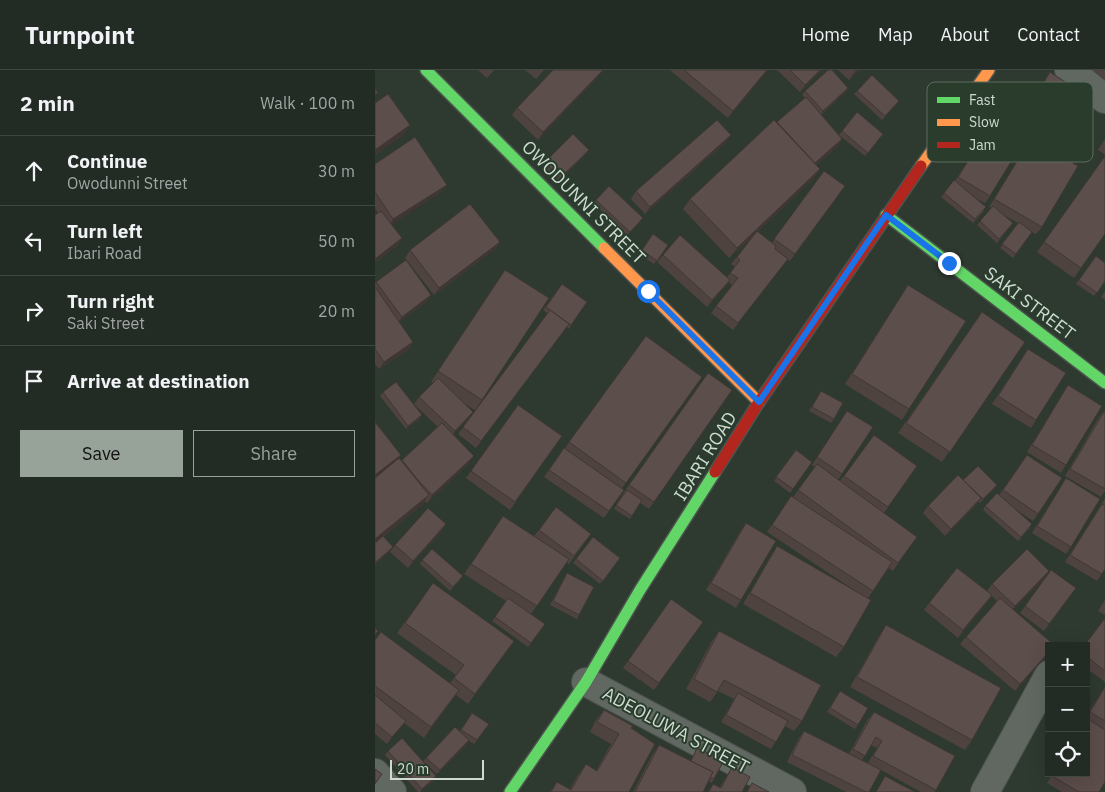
<!DOCTYPE html>
<html lang="en">
<head>
<meta charset="utf-8">
<style>
	:root { --surface:#222b24; --page:#2e3731; --text:#f1f3f6; --muted:#a2a7a6; --line:#3f4741; --accent:#97a299 }
	body { margin:0; font-family:"IBM Plex Sans",sans-serif; background:var(--page); color:var(--text) }
	.controls { position:absolute; right:15px; bottom:15px; display:grid; overflow:hidden; border-radius:0px; box-shadow:0 5px 20px #0002 }
	.controls button { width:45px; height:45px; display:grid; place-items:center; padding:0; border:0; border-bottom:1px solid var(--line); background:var(--surface); color:var(--text); font:25px sans-serif }
	.scale { position:absolute; left:15px; bottom:12px; width:94px; box-sizing:border-box; padding-left:5px; border:2px solid #cfdbd1; border-top:0; font-size:14px; line-height:18px; white-space:nowrap; color:#cfdbd1; -webkit-text-stroke:4px #2a3d2d; paint-order:stroke }
	.stop { position:absolute; width:15px; height:15px; margin:-11px; border:4px solid #1a73e8; border-radius:50%; background:#fff }
	.stop.end { background:#1a73e8; border-color:#fff; box-shadow:0 1px 5px #0008 }
	.list { margin:0; padding:0; list-style:none }
	h2 { display:flex; justify-content:space-between; align-items:center; height:65px; margin:0; padding:0 20px; font-size:21px }
	h2 small { font-size:16px; font-weight:400; color:var(--muted) }
	.list li { display:grid; grid-template-columns:32px 1fr auto; gap:15px; align-items:center; box-sizing:border-box; height:70px; padding:0 20px; border-top:1px solid var(--line) }
	.list b { display:block; font-size:19px; white-space:nowrap }
	.list p { margin:0; font-size:16px; white-space:nowrap; color:var(--muted) }
	.list em { font-size:16px; font-style:normal; color:var(--muted) }
	.actions { display:flex; gap:10px; padding:15px 20px }
	.actions a { flex:1; padding:11px 0; border:1px solid var(--accent); border-radius:0px; text-align:center; font-size:18px; color:var(--accent) }
	.actions .main { background:var(--accent); color:#111 }
	.icon { flex:none; width:28px; height:28px; fill:none; stroke:currentColor; stroke-width:2; stroke-linecap:round; stroke-linejoin:round }
	.map { position:relative; flex:none; width:730px; height:722px; overflow:hidden }
	header { display:flex; align-items:center; gap:30px; box-sizing:border-box; height:70px; padding:0 25px; background:var(--surface); border-bottom:1px solid var(--line) }
	header strong { font-size:24px }
	nav { display:flex; gap:28px; margin-inline-start:auto; font-size:18px }
	main { display:flex }
	aside { flex:1; background:var(--surface) }
	.map>svg:first-child { display:block }
	.lines { fill:none; stroke-linecap:round; stroke-linejoin:round }
	.street-casing { stroke:#4c544d; stroke-width:30 }
	.fast-casing { stroke:#4c544d; stroke-width:14 }
	.slow-casing { stroke:#4c544d; stroke-width:14 }
	.jam-casing { stroke:#4c544d; stroke-width:14 }
	.street { stroke:#606861; stroke-width:28 }
	.fast { stroke:#63d668; stroke-width:11 }
	.slow { stroke:#ff974d; stroke-width:11 }
	.jam { stroke:#b3261e; stroke-width:11 }
	.wall { fill:#4f4340; fill-rule:evenodd }
	.shaded-wall { fill:#403734 }
	.building { fill:#5c4e4a; stroke:#403734 }
	.route { stroke:#1a73e8; stroke-width:6 }
	.labels { text-anchor:middle; dominant-baseline:central; stroke-width:4; stroke-linejoin:round; paint-order:stroke }
	.street-label { font-size:18px; fill:#cfdbd1; stroke:#2a3d2d }
	.key { fill:#2a3d2d; stroke:#5c6c5e; stroke-width:1 }
	.key-label { font-size:14px; fill:#cfdbd1 }
</style>
</head>
<body>
<header>
<strong>Turnpoint</strong>
<nav><a>Home</a><a>Map</a><a>About</a><a>Contact</a></nav>
</header>
<main>
<aside>
<h2>2 min<small>Walk · 100 m</small></h2>
<ul class="list">
<li><svg class="icon" aria-label="ahead" viewBox="0 0 24 24"><path d="M12 20V5M6 11l6-6 6 6"/></svg><div><b>Continue</b><p>Owodunni Street</p></div><em>30 m</em></li>
<li><svg class="icon" aria-label="left" viewBox="0 0 24 24"><path d="M17 20v-9H6M10 6l-5 5 5 5"/></svg><div><b>Turn left</b><p>Ibari Road</p></div><em>50 m</em></li>
<li><svg class="icon" aria-label="right" viewBox="0 0 24 24"><path d="M7 20v-9h11M14 6l5 5-5 5"/></svg><div><b>Turn right</b><p>Saki Street</p></div><em>20 m</em></li>
<li><svg class="icon" aria-label="arrive" viewBox="0 0 24 24"><path d="M6 21V4h12l-3 4 3 4H6"/></svg><div><b>Arrive at destination</b></div></li>
</ul>
<div class="actions"><a class="main">Save</a><a>Share</a></div>
</aside>
<div class="map">
<svg width="730" height="722" viewBox="0 0 730 722">
	<rect width="100%" height="100%" fill="#2e3930"/>
	<g class="lines">
		<g class="street-casing">
			<g id="street">
				<polyline points="694,0 730,29"/>
				<polyline points="211,612 417,722"/>
				<polyline points="0,703 17,722"/>
				<polyline points="610,722 674,605"/>
			</g>
		</g>
		<g class="fast-casing">
			<g id="fast">
				<polyline points="51,0 229,178"/>
				<polyline points="511,145 730,313"/>
				<polyline points="135,722 211,612 265,520 340,402"/>
			</g>
		</g>
		<g class="slow-casing">
			<g id="slow">
				<polyline points="546,96 614,0"/>
				<polyline points="229,178 384,332"/>
			</g>
		</g>
		<g class="jam-casing">
			<polyline id="jam" points="340,402 384,332 546,96"/>
		</g>
		<use href="#street" class="street"/>
		<use href="#fast" class="fast"/>
		<use href="#slow" class="slow"/>
		<use href="#jam" class="jam"/>
	</g>
	<g class="wall">
		<polygon points="103,0 119,0 112,8"/>
		<polygon points="150,0 169,0 161,9"/>
		<polygon points="178,0 229,0 163,70 137,45 142,38"/>
		<polygon points="296,0 393,0 353,48 296,1"/>
		<polygon points="402,0 447,0 425,22"/>
		<polygon points="463,0 484,0 474,10"/>
		<polygon points="718,0 730,0 730,10"/>
		<polygon points="695,15 656,68 667,157 661,164 657,162 638,188 625,178 643,153 627,144 638,153 622,173 602,155 617,138 614,137 649,79 617,56 643,19 649,23 665,17"/>
		<polygon points="473,18 471,22 446,45 464,65 467,61 508,64 490,86 464,65 467,69 462,77 441,95 445,99 438,109 382,162 397,173 449,101 470,116 415,191 412,189 358,260 336,243 357,215 354,212 350,217 332,237 282,192 288,185 352,207 360,197 356,194 378,166 354,188 308,139 315,129 430,28 427,25 430,21"/>
		<polygon points="482,21 524,31 507,50 479,24"/>
		<polygon points="614,58 615,126 610,133 600,128 609,141 598,153 566,127 580,111"/>
		<polygon points="730,69 730,85 723,80"/>
		<polygon points="351,72 270,144 256,129 261,121"/>
		<polygon points="214,80 211,84 183,112 167,96 170,92"/>
		<polygon points="730,86 730,164 699,208 662,182"/>
		<polygon points="0,94 72,115 66,122 16,154 27,168 22,176 0,192 0,145 3,143 0,138"/>
		<polygon points="221,130 265,152 252,165 218,133"/>
		<polygon points="278,164 293,175 279,194 264,184"/>
		<polygon points="125,172 120,179 59,225 30,188 35,180"/>
		<polygon points="721,186 730,212 719,226 701,214"/>
		<polygon points="130,200 107,330 100,340 90,334 93,349 78,364 94,393 52,433 50,431 47,435 8,467 15,481 0,495 0,473 23,389 27,390 63,357 39,334 44,327 58,313 56,312"/>
		<polygon points="1,212 56,225 51,232 24,252 38,272 33,280 4,299 0,294 0,214"/>
		<polygon points="187,214 212,232 194,259 192,257 101,378 83,364 173,244 168,240"/>
		<polygon points="533,215 534,339 527,350 470,314"/>
		<polygon points="730,221 730,230 726,227"/>
		<polygon points="607,242 650,272 567,392 523,363"/>
		<polygon points="271,266 327,307 247,418 249,420 229,448 169,407 189,378 190,378"/>
		<polygon points="653,279 661,350 656,358 617,334"/>
		<polygon points="333,303 357,320 274,439 265,433 255,449 239,439 249,422"/>
		<polygon points="693,315 691,395 686,403 652,382"/>
		<polygon points="446,321 459,349 456,353 434,341"/>
		<polygon points="8,322 45,349 31,359 5,326"/>
		<polygon points="143,335 187,366 135,440 91,408"/>
		<polygon points="730,340 730,421 726,427 690,406 724,347"/>
		<polygon points="472,341 498,357 463,410 465,411 499,365 542,396 509,443 542,467 518,501 514,498 493,528 469,577 461,587 368,534 395,487 402,476 485,524 392,462 416,426 418,427 440,397 437,395"/>
		<polygon points="421,380 437,392 415,423 399,411"/>
		<polygon points="652,385 687,408 658,451 640,439 655,458 643,471 608,440 610,436 624,425"/>
		<polygon points="691,408 696,477 691,484 657,463"/>
		<polygon points="588,410 622,415 620,419 605,433 603,432 601,435 570,466 548,443 553,436"/>
		<polygon points="730,428 730,499 722,511 690,492"/>
		<polygon points="371,453 366,530 361,538 331,520 366,460"/>
		<polygon points="121,457 159,466 164,460 216,464 194,494 191,492 156,544 170,554 153,577 117,551 131,531 89,504"/>
		<polygon points="66,462 33,498 15,482 20,475"/>
		<polygon points="218,467 245,488 225,514 198,493"/>
		<polygon points="47,490 88,506 75,521 45,494"/>
		<polygon points="676,500 701,518 669,561 645,543"/>
		<polygon points="674,501 669,509 638,539 674,576 674,583 640,621 585,574 591,567 622,531 617,526 583,568 549,540 554,533 612,521 617,514"/>
		<polygon points="192,503 204,545 202,549 175,535"/>
		<polygon points="58,513 139,571 93,634 81,625 49,668 29,653 12,674 0,664 0,570 75,613 81,605 22,563"/>
		<polygon points="296,529 328,552 279,620 248,598"/>
		<polygon points="730,530 730,545 723,541"/>
		<polygon points="730,548 730,612 711,598 711,576"/>
		<polygon points="511,555 597,670 590,680 475,617 504,566"/>
		<polygon points="344,561 427,651 419,661 410,656 396,679 346,652 359,629 343,621 335,632 311,619 337,571"/>
		<polygon points="730,617 730,712 724,722 687,722 672,713 678,703 711,703 711,646"/>
		<polygon points="462,625 483,655 480,659 452,642"/>
		<polygon points="229,640 256,658 254,722 175,722 182,712 195,719 203,705 211,694 221,701 236,674 215,662 221,650"/>
		<path d="M499,642L561,720L559,722H546L506,700L494,722H471L412,692L424,668L429,661L474,684L493,649ZM496,675L502,678L493,693L487,690Z"/>
		<polygon points="97,643 114,654 99,674 94,671 92,674 62,704 48,691 51,688 85,661"/>
		<polygon points="284,675 316,691 322,678 339,709 337,713 333,711 328,722 258,722 277,685"/>
		<polygon points="13,681 61,706 59,710 45,722 43,722 10,685"/>
		<polygon points="357,697 367,722 333,722 338,714 345,717"/>
	</g>
	<g class="shaded-wall">
		<polygon points="228,0 229,0 163,70 168,62"/>
		<polygon points="392,0 390,4 353,48 358,41"/>
		<polygon points="445,0 447,0 425,22 430,15"/>
		<polygon points="481,0 484,0 474,10"/>
		<polygon points="473,18 471,22 445,45 448,41"/>
		<polygon points="35,55 28,66 0,85 0,80"/>
		<polygon points="356,65 351,72 270,144 275,137"/>
		<polygon points="467,69 462,77 433,101 439,94"/>
		<polygon points="214,80 211,84 183,112 185,108"/>
		<polygon points="445,99 438,109 354,188 362,178"/>
		<polygon points="72,115 66,122 13,157 18,149"/>
		<polygon points="27,168 22,176 0,192 0,189"/>
		<polygon points="125,172 120,179 59,225 64,218"/>
		<polygon points="355,210 350,217 332,237 337,230"/>
		<polygon points="56,225 51,232 22,254 27,247"/>
		<polygon points="38,272 33,280 4,299 9,292"/>
		<polygon points="98,342 93,349 75,368 80,361"/>
		<polygon points="47,345 45,349 31,359 33,356"/>
		<polygon points="26,385 19,395 0,410 0,405"/>
		<polygon points="99,386 94,393 52,433 57,425"/>
		<polygon points="622,415 620,419 605,433 608,429"/>
		<polygon points="54,425 47,435 0,473 0,469"/>
		<polygon points="606,428 601,435 570,466 576,459"/>
		<polygon points="71,454 66,462 33,498 38,491"/>
		<polygon points="18,477 15,481 0,495 0,493"/>
		<polygon points="674,501 669,509 635,543 640,536"/>
		<polygon points="617,525 612,533 583,568 588,560"/>
		<polygon points="674,582 674,583 640,621 645,614"/>
		<polygon points="84,620 77,630 49,668 56,657"/>
		<polygon points="31,651 26,658 12,674 17,667"/>
		<polygon points="94,670 92,674 62,704 65,700"/>
		<polygon points="61,706 59,710 45,722 47,719"/>
	</g>
	<g class="building">
		<polygon points="178,0 228,0 168,62 142,38"/>
		<polygon points="309,0 392,0 358,41"/>
		<polygon points="415,0 445,0 430,15"/>
		<polygon points="453,0 457,0 473,18 448,41 430,21"/>
		<polygon points="675,2 695,15 685,29 666,17"/>
		<polygon points="497,5 524,31 510,46 482,21"/>
		<polygon points="657,11 683,30 656,68 703,96 667,157 619,129 654,72 622,49 643,19 649,23"/>
		<polygon points="0,18 3,23 0,25"/>
		<polygon points="13,24 35,55 0,80 0,33"/>
		<polygon points="431,27 467,69 440,93 402,52"/>
		<polygon points="482,42 508,64 493,83 467,61"/>
		<polygon points="342,50 356,65 275,137 261,121"/>
		<polygon points="399,50 445,99 362,178 315,129"/>
		<polygon points="614,58 645,77 615,126 583,107"/>
		<polygon points="198,64 214,80 185,108 170,92"/>
		<polygon points="40,67 72,115 18,149 0,122 0,94"/>
		<polygon points="730,86 730,164 706,198 669,172"/>
		<polygon points="449,101 470,116 420,184 399,169"/>
		<polygon points="579,110 611,137 600,149 569,123"/>
		<polygon points="234,116 268,148 255,162 221,130"/>
		<polygon points="95,134 125,172 64,218 35,180"/>
		<polygon points="618,136 638,153 624,169 605,151"/>
		<polygon points="6,141 27,168 0,189 0,145"/>
		<polygon points="644,152 657,162 641,184 627,174"/>
		<polygon points="382,161 401,176 400,179 413,189 363,253 341,236 363,208 355,203 365,190 362,187"/>
		<polygon points="278,164 293,175 282,191 267,180"/>
		<polygon points="305,165 355,210 337,230 288,185"/>
		<polygon points="721,186 730,193 730,211 722,223 704,210"/>
		<polygon points="31,190 56,225 27,247 1,212"/>
		<polygon points="130,200 174,228 107,330 63,301"/>
		<polygon points="187,214 212,232 196,255 171,237"/>
		<polygon points="533,215 591,251 534,339 477,304"/>
		<polygon points="0,217 38,272 9,292 0,279"/>
		<polygon points="175,240 194,254 106,371 88,357"/>
		<polygon points="607,242 650,272 575,382 531,353"/>
		<polygon points="271,266 327,307 251,413 194,372"/>
		<polygon points="653,279 691,303 661,350 623,326"/>
		<polygon points="333,303 357,320 279,432 254,415"/>
		<polygon points="63,308 98,342 80,361 44,327"/>
		<polygon points="21,312 47,345 33,356 8,322"/>
		<polygon points="693,315 727,336 691,395 657,375"/>
		<polygon points="446,321 468,333 459,349 437,337"/>
		<polygon points="143,335 187,366 140,432 96,401"/>
		<polygon points="730,340 730,419 695,399"/>
		<polygon points="472,341 498,357 467,404 442,387"/>
		<polygon points="0,352 26,385 0,405"/>
		<polygon points="67,353 99,386 57,425 43,410 27,390"/>
		<polygon points="499,365 542,396 513,437 469,406"/>
		<polygon points="189,378 249,420 234,441 174,400"/>
		<polygon points="421,380 437,392 418,419 401,407"/>
		<polygon points="652,385 687,408 663,444 628,420"/>
		<polygon points="24,388 54,425 0,469 0,408"/>
		<polygon points="442,394 542,467 523,493 423,420"/>
		<polygon points="603,396 622,415 608,429 588,410"/>
		<polygon points="583,405 606,428 576,459 553,436"/>
		<polygon points="691,408 725,429 696,477 662,456"/>
		<polygon points="252,420 267,430 257,446 241,435"/>
		<polygon points="622,423 657,454 646,467 610,436"/>
		<polygon points="416,426 517,492 498,521 397,455"/>
		<polygon points="727,434 730,436 730,499 727,504 695,485"/>
		<polygon points="181,437 216,464 199,486 164,460"/>
		<polygon points="53,438 71,454 38,491 20,475"/>
		<polygon points="128,446 194,489 162,536 96,494"/>
		<polygon points="371,453 401,471 366,530 336,513"/>
		<polygon points="8,466 18,477 0,493 0,473"/>
		<polygon points="218,467 245,488 228,511 201,489"/>
		<polygon points="402,476 496,530 469,577 375,523"/>
		<polygon points="57,479 88,506 78,517 47,490"/>
		<polygon points="652,479 674,501 640,536 617,514"/>
		<polygon points="582,498 617,525 588,560 554,533"/>
		<polygon points="676,500 701,518 674,554 650,536"/>
		<polygon points="192,503 219,517 204,545 178,531"/>
		<polygon points="58,513 139,571 100,624 79,608 89,595 30,553"/>
		<polygon points="133,528 170,554 156,573 120,547"/>
		<polygon points="625,528 679,575 674,576 674,582 645,614 591,567"/>
		<polygon points="296,529 328,552 284,613 253,591"/>
		<polygon points="730,548 730,601 711,586 711,576 709,576"/>
		<polygon points="511,555 626,618 597,670 482,607"/>
		<polygon points="0,558 3,561 0,565"/>
		<polygon points="344,561 446,615 427,651 349,610 342,622 319,609"/>
		<polygon points="6,562 84,620 56,657 0,616 0,570"/>
		<polygon points="730,617 730,651 715,642"/>
		<polygon points="465,621 493,638 483,655 455,638"/>
		<polygon points="363,623 413,651 401,672 351,645"/>
		<polygon points="0,625 31,651 17,667 0,653"/>
		<polygon points="229,640 258,656 256,658 280,674 254,722 176,722 182,712 196,720 211,694 222,701 244,664 222,652"/>
		<polygon points="499,642 580,686 561,720 498,686 507,671 501,667 490,686 478,679"/>
		<polygon points="97,643 114,654 102,670 86,660"/>
		<polygon points="713,649 730,660 730,712 724,722 704,722 677,706 679,703 711,703 711,651"/>
		<polygon points="80,657 94,670 65,700 51,688"/>
		<polygon points="429,661 506,700 494,722 491,722 417,685"/>
		<polygon points="27,668 61,706 47,719 13,681"/>
		<polygon points="284,675 338,702 328,722 260,722"/>
		<polygon points="322,678 349,690 339,709 335,707 338,702 316,691"/>
		<polygon points="357,697 375,707 367,722 334,722 338,714 346,718"/>
		<polygon points="0,699 7,704 0,714"/>
		<polygon points="510,706 540,722 501,722"/>
		<polygon points="377,713 394,722 372,722"/>
	</g>
	<g class="lines">
		<polyline class="route" points="273,221 384,332 511,145 574,193"/>
	</g>
	<g class="labels">
		<g class="street-label">
			<text transform="translate(209 132) rotate(45)">OWODUNNI STREET</text>
			<text transform="translate(655 233) rotate(37)">SAKI STREET</text>
			<text transform="translate(330 386) rotate(-58)">IBARI ROAD</text>
			<text transform="translate(301 660) rotate(28)">ADEOLUWA STREET</text>
		</g>
	</g>
	<rect x="552" y="12" width="166" height="80" rx="8" class="key"/>
	<rect x="562" y="27" width="23" height="6" fill="#63d668"/>
	<rect x="562" y="49" width="23" height="7" fill="#ff974d"/>
	<rect x="562" y="72" width="23" height="6" fill="#b3261e"/>
	<g class="key-label">
		<text x="594" y="35">Fast</text>
		<text x="594" y="57">Slow</text>
		<text x="594" y="80">Jam</text>
	</g>
</svg>
<div class="controls">
<button>+</button>
<button>−</button>
<button><svg class="icon" aria-label="locate" viewBox="0 0 24 24"><circle cx="12" cy="12" r="6"/><path d="M12 2v4M12 18v4M2 12h4M18 12h4"/></svg></button>
</div>
<div class="scale">20 m</div>
<div class="stop" style="left:273px;top:221px"></div>
<div class="stop end" style="left:574px;top:193px"></div>
</div>
</main>
</body>
</html>
